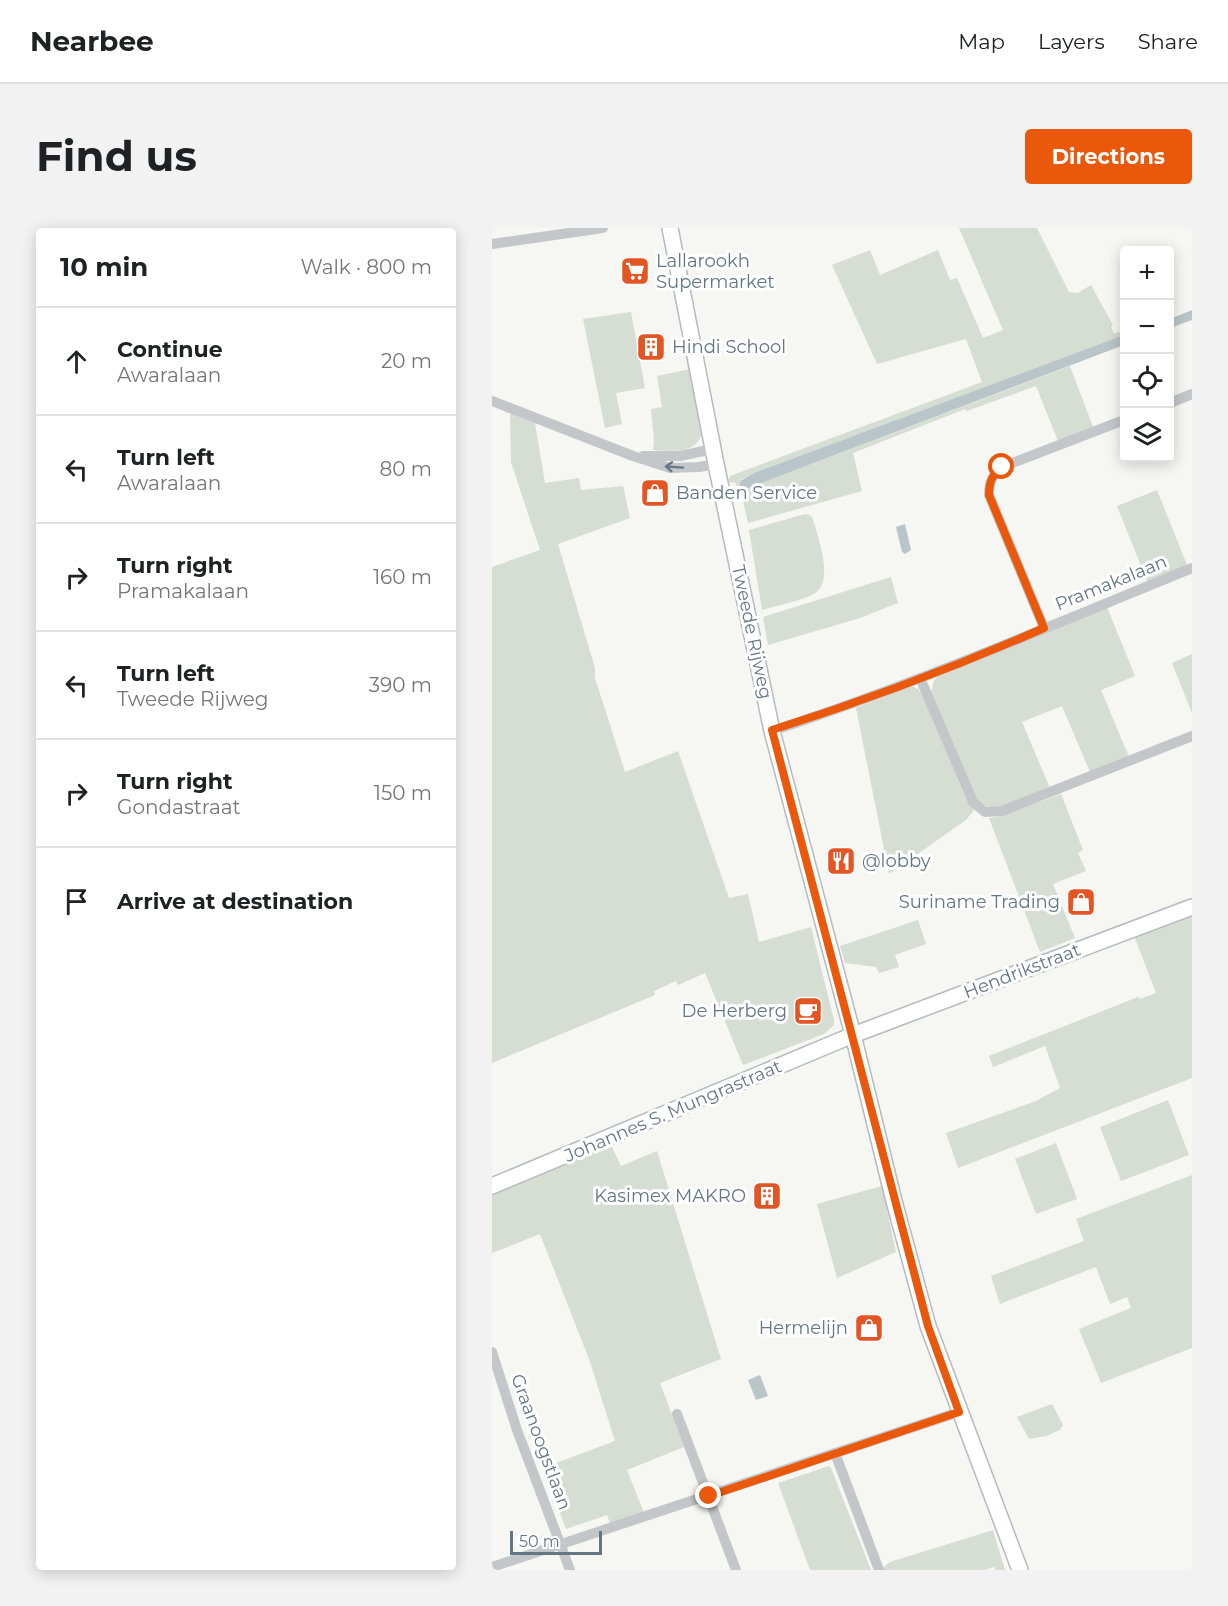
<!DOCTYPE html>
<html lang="en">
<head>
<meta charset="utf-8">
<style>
	:root { --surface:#fff; --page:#f2f2f2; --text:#202124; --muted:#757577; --line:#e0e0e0; --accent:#ea580c }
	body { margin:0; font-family:Montserrat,sans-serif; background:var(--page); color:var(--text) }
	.controls { position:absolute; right:18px; top:18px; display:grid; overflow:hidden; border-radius:6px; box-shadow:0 3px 15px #0003 }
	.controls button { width:54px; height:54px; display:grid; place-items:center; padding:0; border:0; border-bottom:2px solid var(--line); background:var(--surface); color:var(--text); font:30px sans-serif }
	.scale { position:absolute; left:18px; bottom:15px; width:92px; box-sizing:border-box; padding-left:6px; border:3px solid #647583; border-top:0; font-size:16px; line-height:21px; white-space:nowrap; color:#647583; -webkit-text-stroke:4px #fff; paint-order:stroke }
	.stop { position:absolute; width:18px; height:18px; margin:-14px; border:4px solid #ea580c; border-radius:50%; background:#fff }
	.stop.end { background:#ea580c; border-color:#fff; box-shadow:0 2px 6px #0008 }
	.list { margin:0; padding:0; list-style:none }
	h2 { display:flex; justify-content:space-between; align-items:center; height:78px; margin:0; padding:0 24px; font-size:26px }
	h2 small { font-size:20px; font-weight:400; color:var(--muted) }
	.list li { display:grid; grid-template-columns:39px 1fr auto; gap:18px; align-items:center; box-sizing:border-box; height:108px; padding:0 24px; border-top:2px solid var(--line) }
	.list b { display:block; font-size:22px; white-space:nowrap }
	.list p { margin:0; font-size:20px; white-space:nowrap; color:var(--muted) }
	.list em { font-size:20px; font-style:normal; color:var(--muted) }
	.icon { flex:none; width:33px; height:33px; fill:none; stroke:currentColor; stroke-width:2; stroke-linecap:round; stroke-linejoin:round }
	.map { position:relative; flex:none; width:700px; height:1342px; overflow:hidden; border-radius:6px }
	header { display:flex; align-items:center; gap:36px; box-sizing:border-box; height:84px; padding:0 30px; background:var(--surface); border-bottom:2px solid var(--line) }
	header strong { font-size:28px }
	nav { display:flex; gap:33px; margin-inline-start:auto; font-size:21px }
	.intro { display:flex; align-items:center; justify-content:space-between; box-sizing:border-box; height:144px; padding:0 36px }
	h1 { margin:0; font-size:42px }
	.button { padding:15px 27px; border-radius:6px; background:var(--accent); color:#fff; font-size:21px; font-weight:700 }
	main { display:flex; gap:36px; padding:0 36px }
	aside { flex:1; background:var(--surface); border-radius:6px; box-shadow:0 3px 15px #0003 }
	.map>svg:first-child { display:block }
	.green { fill:#d6ddd3 }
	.water { fill:#bac5c9 }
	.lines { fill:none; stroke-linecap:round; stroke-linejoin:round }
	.secondary-casing { stroke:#b5babe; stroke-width:18 }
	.street { stroke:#c3c7ca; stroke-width:10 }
	.secondary { stroke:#fff; stroke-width:15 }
	.oneway { stroke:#697987 }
	.route { stroke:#ea580c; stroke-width:8 }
	.labels { text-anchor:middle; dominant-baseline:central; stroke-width:6; stroke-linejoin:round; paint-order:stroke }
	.poi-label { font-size:18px; fill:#647583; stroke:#fff; text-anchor:start }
	.street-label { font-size:18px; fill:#647583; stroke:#fff }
</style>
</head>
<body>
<header>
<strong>Nearbee</strong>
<nav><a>Map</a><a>Layers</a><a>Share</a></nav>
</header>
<div class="intro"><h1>Find us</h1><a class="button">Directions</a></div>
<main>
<aside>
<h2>10 min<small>Walk · 800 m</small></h2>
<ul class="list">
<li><svg class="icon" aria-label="ahead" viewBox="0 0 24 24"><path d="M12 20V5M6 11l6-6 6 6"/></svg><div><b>Continue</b><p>Awaralaan</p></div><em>20 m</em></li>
<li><svg class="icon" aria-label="left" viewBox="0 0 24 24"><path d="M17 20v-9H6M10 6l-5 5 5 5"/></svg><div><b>Turn left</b><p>Awaralaan</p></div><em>80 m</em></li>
<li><svg class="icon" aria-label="right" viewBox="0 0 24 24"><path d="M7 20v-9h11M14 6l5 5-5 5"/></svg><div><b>Turn right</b><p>Pramakalaan</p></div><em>160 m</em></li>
<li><svg class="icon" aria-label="left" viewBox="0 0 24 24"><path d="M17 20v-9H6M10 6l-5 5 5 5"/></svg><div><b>Turn left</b><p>Tweede Rijweg</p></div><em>390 m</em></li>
<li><svg class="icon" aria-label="right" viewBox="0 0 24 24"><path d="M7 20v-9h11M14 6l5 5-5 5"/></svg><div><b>Turn right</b><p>Gondastraat</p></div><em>150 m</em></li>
<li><svg class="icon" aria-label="arrive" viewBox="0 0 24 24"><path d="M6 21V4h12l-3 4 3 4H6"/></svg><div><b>Arrive at destination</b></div></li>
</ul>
</aside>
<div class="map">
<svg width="700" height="1342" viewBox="0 0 700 1342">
	<rect width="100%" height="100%" fill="#f6f6f2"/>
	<g class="green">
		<polygon points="467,0 545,0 577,64 586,65 599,57 621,97 619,99 622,106 632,102 632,107 262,245 248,252 251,262 578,138 601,199 566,213 544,158 475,183 473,181 361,225 370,263 256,295 250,268 243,270 244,255 236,254 238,248 490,154 474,111 385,136 340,37 378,22 388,47 446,22 458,52 465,50 491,110 511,102"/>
		<polygon points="139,84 153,160 124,165 130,196 113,200 91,91"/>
		<path d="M199,141L210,204C205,227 180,223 161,222L162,212L159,181L170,179L165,148Z"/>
		<polygon points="18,185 43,195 53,255 87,250 89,262 131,258 138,290 66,316 103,440 103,450 133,544 186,523 237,670 256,666 267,714 319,699 342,792 342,797 332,806 251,837 213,745 186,757 184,753 162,763 163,767 0,835 0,339 48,322 19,234"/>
		<polygon points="665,262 695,337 655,353 625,278"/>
		<path d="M313,286L318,287L321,291C326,310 344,356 320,367C305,374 286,377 270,382L257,302Z"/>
		<polygon points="399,349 406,375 365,391 276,417 271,389"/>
		<path d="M615,379L643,448L609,462L637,529L598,544L570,478L530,494L558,560C542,566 510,583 494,578C490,576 486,573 483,569L439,464L442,453L445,449Z"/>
		<polygon points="700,426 700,485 680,435"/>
		<polygon points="420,458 426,461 431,469 474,571 482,582 474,592 397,646 364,480"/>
		<polygon points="569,566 591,622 586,625 594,643 561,656 583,710 548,724 497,590 505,589"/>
		<polygon points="700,683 700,850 466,940 454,905 544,873 568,860 553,818 501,839 497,828 646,769 648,771 664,765 641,705"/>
		<polygon points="426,692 434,716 403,727 407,739 387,745 384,739 353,735 348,718"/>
		<polygon points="676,872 697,927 629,953 608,899"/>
		<polygon points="118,915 129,938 165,923 229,1131 168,1155 192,1219 135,1242 152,1285 118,1295 115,1287 74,1301 51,1240 123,1213 97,1131 48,1006 0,1025 0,964"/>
		<polygon points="564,915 585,971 544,986 523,931"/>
		<polygon points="700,947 700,1120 609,1155 587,1101 639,1080 635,1069 618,1076 604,1039 508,1076 499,1048 592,1013 584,991"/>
		<polygon points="390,958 404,1024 345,1050 325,976"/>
		<polygon points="560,1176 571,1197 568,1202 554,1208 537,1211 525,1189"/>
		<polygon points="337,1238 339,1240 379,1342 318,1342 286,1255"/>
		<polygon points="501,1302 513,1342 503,1342 502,1339 492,1342 391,1342 391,1340 398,1334"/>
	</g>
	<g class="water">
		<polygon points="700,82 700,92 678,100 678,91"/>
		<polygon points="632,107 632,117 251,262 248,261 248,253 262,245"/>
		<polygon points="413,296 419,322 413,326 410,324 404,299"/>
		<polygon points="268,1147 276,1168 264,1172 256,1152"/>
	</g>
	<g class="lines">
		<g class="secondary-casing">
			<g id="secondary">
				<polyline points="178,0 224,236 280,503 361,807 402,973 436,1098 528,1342"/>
				<polyline points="0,958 361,807 700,679"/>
			</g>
		</g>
		<g class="street">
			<polyline points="0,16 111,0"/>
			<polyline points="0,173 141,228 178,240 207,239 224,236"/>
			<polyline points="678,175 700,166"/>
			<polyline points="151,228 188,228 221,221"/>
			<path d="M552,400L497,267C497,254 500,247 510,239L632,192"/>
			<polyline points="428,450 481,574 493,584 510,583 700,508"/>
			<path d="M280,503C423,456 561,397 700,340"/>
			<polyline points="0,1124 25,1202 78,1342"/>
			<polyline points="185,1186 244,1342"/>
			<polyline points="343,1225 387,1342"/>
			<polyline points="0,1339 467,1184"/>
		</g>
		<use href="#secondary" class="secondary"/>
	</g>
	<defs><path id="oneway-shaft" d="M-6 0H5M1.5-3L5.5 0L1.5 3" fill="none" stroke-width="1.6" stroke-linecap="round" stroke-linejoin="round" transform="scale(1.5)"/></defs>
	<use class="oneway" href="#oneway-shaft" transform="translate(182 239) rotate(-176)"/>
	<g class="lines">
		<path class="route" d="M217,1268L467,1184L436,1098L280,502C372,473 463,439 552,400L497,267C497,254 500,247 510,239"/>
	</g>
	<defs>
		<g id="supermarket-square" transform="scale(1.5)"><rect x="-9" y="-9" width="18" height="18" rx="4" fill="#e45524" stroke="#fff"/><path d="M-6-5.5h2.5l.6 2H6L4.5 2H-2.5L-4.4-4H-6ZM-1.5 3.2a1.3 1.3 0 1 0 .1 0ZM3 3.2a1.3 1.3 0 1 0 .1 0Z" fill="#fff"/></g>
		<g id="building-square" transform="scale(1.5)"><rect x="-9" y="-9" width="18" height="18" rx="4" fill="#e45524" stroke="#fff"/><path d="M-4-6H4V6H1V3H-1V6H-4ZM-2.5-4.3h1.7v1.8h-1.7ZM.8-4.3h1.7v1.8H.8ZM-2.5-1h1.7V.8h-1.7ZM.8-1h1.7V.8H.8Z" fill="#fff"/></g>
		<g id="shop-square" transform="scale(1.5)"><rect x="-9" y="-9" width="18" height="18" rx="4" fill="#e45524" stroke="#fff"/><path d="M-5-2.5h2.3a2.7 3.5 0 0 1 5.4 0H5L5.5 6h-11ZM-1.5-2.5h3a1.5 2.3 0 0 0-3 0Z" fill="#fff"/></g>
		<g id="restaurant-square" transform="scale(1.5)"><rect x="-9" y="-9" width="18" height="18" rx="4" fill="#e45524" stroke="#fff"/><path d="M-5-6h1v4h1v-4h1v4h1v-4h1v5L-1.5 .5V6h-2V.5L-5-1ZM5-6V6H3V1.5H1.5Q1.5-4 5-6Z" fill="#fff"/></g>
		<g id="cafe-square" transform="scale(1.5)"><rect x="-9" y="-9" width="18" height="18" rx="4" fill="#e45524" stroke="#fff"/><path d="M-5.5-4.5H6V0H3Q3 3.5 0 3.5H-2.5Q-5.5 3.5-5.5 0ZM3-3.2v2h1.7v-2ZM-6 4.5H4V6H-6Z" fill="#fff"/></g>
	</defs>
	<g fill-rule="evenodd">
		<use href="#supermarket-square" x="143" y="43"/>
		<use href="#building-square" x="159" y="119"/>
		<use href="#shop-square" x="163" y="265"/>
		<use href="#restaurant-square" x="349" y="633"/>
		<use href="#shop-square" x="589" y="674"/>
		<use href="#cafe-square" x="316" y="783"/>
		<use href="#building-square" x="275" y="968"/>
		<use href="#shop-square" x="377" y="1100"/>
	</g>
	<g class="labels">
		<g class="poi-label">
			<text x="164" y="33">Lallarookh<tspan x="164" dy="21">Supermarket</tspan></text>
			<text x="180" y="119">Hindi School</text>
			<text x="184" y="265">Banden Service</text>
			<text x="370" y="633">@lobby</text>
			<text x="568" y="674" text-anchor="end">Suriname Trading</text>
			<text x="295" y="783" text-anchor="end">De Herberg</text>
			<text x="254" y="968" text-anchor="end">Kasimex MAKRO</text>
			<text x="356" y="1100" text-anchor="end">Hermelijn</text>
		</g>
		<g class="street-label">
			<text transform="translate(619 355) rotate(-22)">Pramakalaan</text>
			<text transform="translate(260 404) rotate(78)">Tweede Rijweg</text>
			<text transform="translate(530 743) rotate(-21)">Hendrikstraat</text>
			<text transform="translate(181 883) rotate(-23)">Johannes S. Mungrastraat</text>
			<text transform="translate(49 1214) rotate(70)">Graanoogstlaan</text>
		</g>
	</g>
</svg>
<div class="controls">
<button>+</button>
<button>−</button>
<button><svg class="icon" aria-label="locate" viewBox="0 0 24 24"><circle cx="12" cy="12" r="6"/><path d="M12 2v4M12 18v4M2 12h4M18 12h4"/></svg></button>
<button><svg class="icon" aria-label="layers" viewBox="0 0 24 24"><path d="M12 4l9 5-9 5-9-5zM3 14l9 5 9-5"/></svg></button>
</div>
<div class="scale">50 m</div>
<div class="stop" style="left:510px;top:239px"></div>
<div class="stop end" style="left:217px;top:1268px"></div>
</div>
</main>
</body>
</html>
